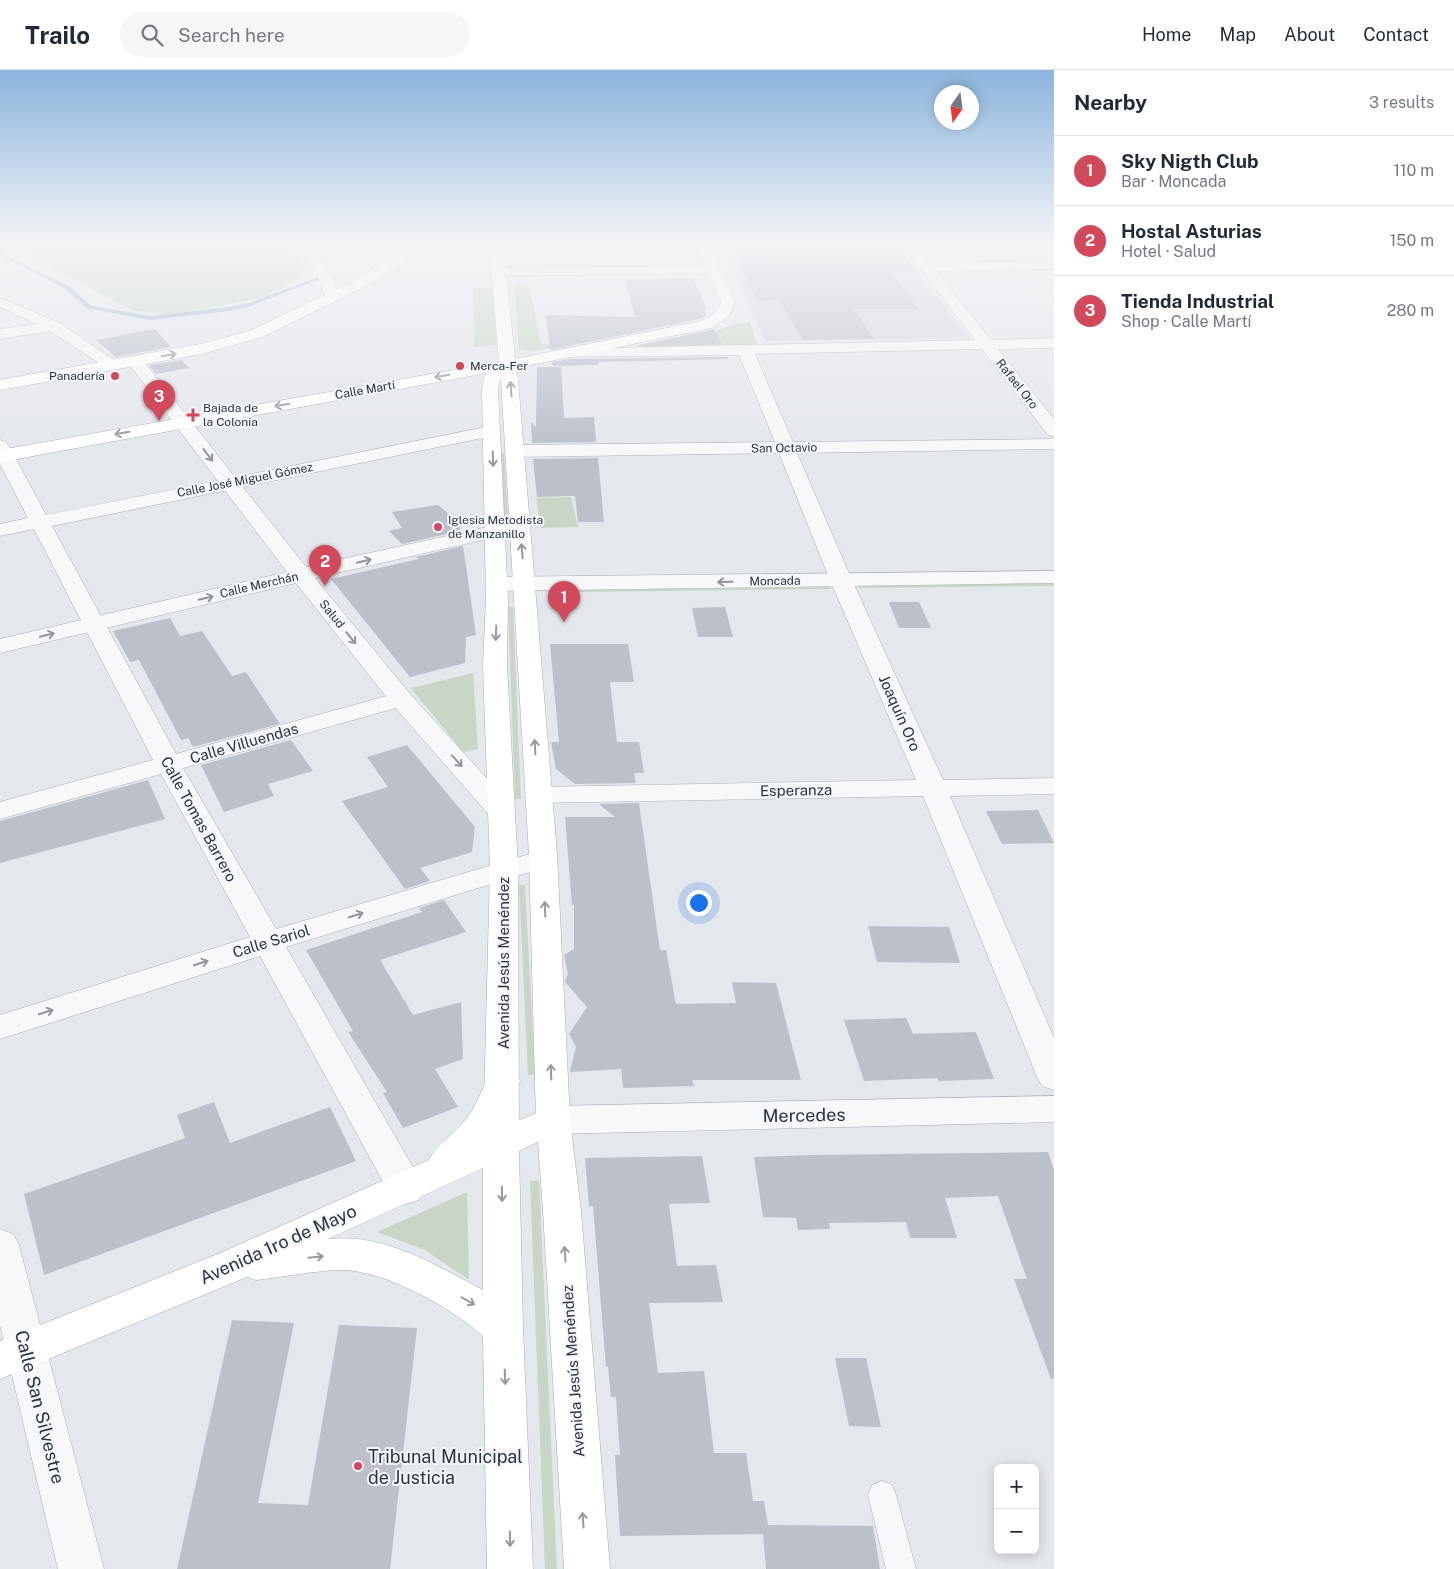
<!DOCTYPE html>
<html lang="en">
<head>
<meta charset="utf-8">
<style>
	:root { --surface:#fff; --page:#f6f6f7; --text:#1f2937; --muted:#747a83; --line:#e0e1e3; --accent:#d1495b }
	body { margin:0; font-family:"Public Sans",sans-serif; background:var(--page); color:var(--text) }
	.controls { position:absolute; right:15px; bottom:15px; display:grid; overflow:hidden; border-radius:8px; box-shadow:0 2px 12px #0003 }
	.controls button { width:45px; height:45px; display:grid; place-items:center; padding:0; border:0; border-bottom:1px solid var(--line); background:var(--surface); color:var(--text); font:25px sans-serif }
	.compass { position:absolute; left:934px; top:15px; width:45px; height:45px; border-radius:50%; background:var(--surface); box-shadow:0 2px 12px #0003; rotate:194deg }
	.you { position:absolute; left:698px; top:832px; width:18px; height:18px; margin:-12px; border:4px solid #fff; border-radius:50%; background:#1a73e8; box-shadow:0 0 0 8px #1a73e833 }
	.badge { display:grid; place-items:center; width:32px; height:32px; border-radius:50%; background:var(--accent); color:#fff; font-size:16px; font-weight:700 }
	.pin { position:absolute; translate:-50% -41px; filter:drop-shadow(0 1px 2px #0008) }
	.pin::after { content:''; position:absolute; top:26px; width:18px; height:15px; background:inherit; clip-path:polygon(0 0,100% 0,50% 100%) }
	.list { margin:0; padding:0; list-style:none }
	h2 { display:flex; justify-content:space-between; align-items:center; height:65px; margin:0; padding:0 20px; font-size:21px }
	h2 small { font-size:16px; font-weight:400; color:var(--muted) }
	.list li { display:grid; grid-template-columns:32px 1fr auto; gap:15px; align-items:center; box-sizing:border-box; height:70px; padding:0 20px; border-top:1px solid var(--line) }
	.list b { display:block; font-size:19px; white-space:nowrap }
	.list p { margin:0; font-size:16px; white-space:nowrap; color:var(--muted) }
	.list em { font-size:16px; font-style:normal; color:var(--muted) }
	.icon { flex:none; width:28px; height:28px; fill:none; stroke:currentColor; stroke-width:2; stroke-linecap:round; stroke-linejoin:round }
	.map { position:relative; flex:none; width:1054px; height:1499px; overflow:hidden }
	header { display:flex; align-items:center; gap:30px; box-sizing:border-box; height:70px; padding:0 25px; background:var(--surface); border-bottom:1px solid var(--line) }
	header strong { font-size:24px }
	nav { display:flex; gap:28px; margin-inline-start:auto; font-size:18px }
	.search { width:350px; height:45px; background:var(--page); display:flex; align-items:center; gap:12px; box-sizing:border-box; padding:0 18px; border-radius:28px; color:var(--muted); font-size:19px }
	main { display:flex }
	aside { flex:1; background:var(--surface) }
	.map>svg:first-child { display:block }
	.built { fill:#d2d6de }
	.green { fill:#c9d6c5 }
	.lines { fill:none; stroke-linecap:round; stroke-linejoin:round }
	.stream { fill:#9fb4cc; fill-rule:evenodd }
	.building { fill:#bbc0ca }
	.service-casing { stroke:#a9aeb7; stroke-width:1 }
	.minor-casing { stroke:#a9aeb7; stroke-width:1 }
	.tertiary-casing { stroke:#a9aeb7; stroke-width:1 }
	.secondary-casing { stroke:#a9aeb7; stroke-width:1 }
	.primary-casing { stroke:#a3abb8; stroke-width:1 }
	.service { fill:#f7f8fa; fill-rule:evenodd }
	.minor { fill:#f7f8fa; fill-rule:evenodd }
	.tertiary { fill:#f7f8fa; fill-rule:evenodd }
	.secondary { fill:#fff; fill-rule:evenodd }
	.primary { fill:#fff; fill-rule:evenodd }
	.oneway { stroke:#959aa2 }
	.oneway2 { stroke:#9196a0 }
	.poi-dot { fill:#d1495b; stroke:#f4f6f9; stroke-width:2 }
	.labels { text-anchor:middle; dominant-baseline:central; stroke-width:4; stroke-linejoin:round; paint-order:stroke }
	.far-poi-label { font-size:12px; fill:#2b3445; stroke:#f4f6f9; text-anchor:start }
	.far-street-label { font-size:12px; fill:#2b3445; stroke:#f4f6f9 }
	.street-label { font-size:15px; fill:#2b3445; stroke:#f4f6f9 }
	.near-street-label { font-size:18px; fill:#2b3445; stroke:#f4f6f9 }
	.near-poi-label { font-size:18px; fill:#2b3445; stroke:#f4f6f9; text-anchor:start }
</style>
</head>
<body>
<header>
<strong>Trailo</strong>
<div class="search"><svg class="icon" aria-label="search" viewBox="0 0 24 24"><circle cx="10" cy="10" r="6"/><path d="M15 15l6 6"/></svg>Search here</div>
<nav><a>Home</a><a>Map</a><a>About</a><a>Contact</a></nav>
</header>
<main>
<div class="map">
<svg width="1054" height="1499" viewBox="0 0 1054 1499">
	<rect width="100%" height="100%" fill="#e4e7ec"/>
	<polygon class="built" points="720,172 894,172 970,268 766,271"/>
	<g class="green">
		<polygon points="0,172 256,172 274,178 305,195 301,208 265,227 175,244 135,241"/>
		<polygon points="514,213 529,213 541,274 560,273 564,276 533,281 519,279"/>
		<polygon points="492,217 497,275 474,277 473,219"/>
		<polygon points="750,252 757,275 620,280 711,263 734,254"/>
		<polygon points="501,383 504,383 508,449 504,449"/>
		<polygon points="571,427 578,457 541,458 536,428"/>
		<polygon points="1054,513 1054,516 859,518 857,516"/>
		<polygon points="829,517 830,519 577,522 576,520"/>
		<polygon points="508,537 513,537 521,729 515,729"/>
		<polygon points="473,603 478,679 463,682 411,618"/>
		<polygon points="519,815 525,815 535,1005 528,1005"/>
		<polygon points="530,1111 539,1111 557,1499 545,1499"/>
		<polygon points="467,1122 469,1210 425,1180 377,1162"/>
	</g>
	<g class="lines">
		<polygon class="stream" points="0,182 70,217 91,236 150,246 229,237 249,233 318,207 323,208 251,236 229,241 150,250 87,238 66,219 0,185"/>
	</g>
	<g class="building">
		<polygon points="730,172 894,172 917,202 891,202 918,239 854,239 874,269 803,270 779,230 757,231"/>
		<polygon points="660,208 693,208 707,240 704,240 707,246 700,249 550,280 546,245 635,247 625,210 660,210"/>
		<polygon points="155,259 171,277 116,287 96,270"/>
		<polygon points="714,259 722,274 635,276 711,260"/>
		<polygon points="728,287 729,289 598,292 598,295 553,296 552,292 571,289"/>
		<polygon points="182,290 189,298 156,304 149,295"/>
		<polygon points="537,297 561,297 564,348 594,347 596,372 532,373 531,352 536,357"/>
		<polygon points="598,388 604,452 578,452 575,426 537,427 533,389"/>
		<polygon points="438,435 459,453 460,461 402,474 389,461 402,458 392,442"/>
		<polygon points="463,476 476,565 466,567 465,593 410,607 331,509 419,489 416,487"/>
		<polygon points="889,532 919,532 931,558 899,558"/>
		<polygon points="725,537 733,567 698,567 692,538"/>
		<polygon points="170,548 180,566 202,561 232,606 246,602 280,654 193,677 188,668 181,670 139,590 130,592 113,561"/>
		<polygon points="550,574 628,574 634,612 610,612 617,672 639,672 644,703 634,703 636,713 575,714 556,699 551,672 559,672"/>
		<polygon points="291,670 313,701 268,714 274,726 224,742 201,695"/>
		<polygon points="407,675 475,757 472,782 420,798 430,811 405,819 342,731 388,717 367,687"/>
		<polygon points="148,710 165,749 0,793 0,751"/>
		<polygon points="639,733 660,880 666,880 676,934 736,933 732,912 776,913 801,1010 692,1010 694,1016 623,1018 621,999 570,1002 576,977 569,964 587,937 565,912 568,904 564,885 574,879 574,835 572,835 565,747 615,747 599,734"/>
		<polygon points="1038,740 1054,773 1002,774 986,741"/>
		<polygon points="444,830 466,862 380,890 413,945 461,932 463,989 435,999 458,1037 403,1058 383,1023 387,1022 348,962 353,961 306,880 422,842 419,838"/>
		<polygon points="868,856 949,857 960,893 877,892"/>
		<polygon points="906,948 913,964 976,962 994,1009 939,1011 937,1008 864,1011 844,950"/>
		<polygon points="214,1032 230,1073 330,1037 356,1091 44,1205 24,1124 185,1068 177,1045"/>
		<polygon points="1048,1082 1054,1100 1054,1309 1051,1309 1014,1209 1027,1209 998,1126 945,1128 957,1168 910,1168 906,1152 829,1153 830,1159 798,1160 796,1148 763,1147 754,1087 813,1085"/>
		<polygon points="702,1086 710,1133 669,1134 677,1196 716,1195 723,1232 649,1233 658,1303 704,1301 714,1383 746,1383 753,1431 764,1431 768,1455 873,1456 880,1499 766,1499 763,1464 620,1466 615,1385 620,1385 616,1327 611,1327 608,1296 606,1297 593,1136 589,1136 585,1088"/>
		<polygon points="232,1250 294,1253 258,1433 308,1435 339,1255 417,1258 390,1499 177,1499"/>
		<polygon points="835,1288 866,1288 881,1357 849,1356"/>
	</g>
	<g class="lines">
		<g class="service-casing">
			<polygon id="service" points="882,1411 892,1415 896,1425 916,1499 886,1499 868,1425 872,1415"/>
		</g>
		<g class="minor-casing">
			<g id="minor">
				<polygon points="297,172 310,172 331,203 339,228 337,231 327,231 317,203"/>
				<polygon points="900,172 913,172 929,193 1054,191 1054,199 936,201 991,270 1054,268 1054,278 998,279 1054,349 1054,366 1048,365 982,279 755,284 793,372 1054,369 1054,379 797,383 852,510 943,710 1054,708 1054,724 950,726 1054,968 1054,1020 1042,1016 1037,1007 923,726 538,733 528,731 525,725 528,719 538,717 916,710 830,510 779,383 515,387 508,385 506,381 508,377 515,375 775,372 739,285 557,287 555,284 557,281 563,279 975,270"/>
				<polygon points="714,196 721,200 719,203 498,206 493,205 491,202 493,199 498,198"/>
				<polygon points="0,228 60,253 121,295 119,298 107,298 50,261 0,269 0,259 37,254 0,237"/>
				<polygon points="491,356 497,357 500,361 497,365 52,456 176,684 401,622 410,624 413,629 410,634 183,698 276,859 543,780 553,783 557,789 553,795 286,877 419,1108 424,1119 419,1130 406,1134 393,1130 260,886 0,969 0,945 250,867 161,704 0,749 0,732 153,690 34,459 0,466 0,454 28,448 0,394 0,370 6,372 9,376 46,445"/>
				<polygon points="1054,1026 1054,1052 553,1064 541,1060 536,1050 541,1040 553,1036"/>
				<polygon points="0,1159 13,1164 19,1175 104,1499 58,1499 0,1255"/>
			</g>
		</g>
		<g class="tertiary-casing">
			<g id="tertiary">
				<polygon points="135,286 141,288 306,497 519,450 526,452 529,456 526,460 315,508 410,624 511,735 515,741 511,747 501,749 491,747 392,634 296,513 0,583 0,569 287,502 129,294 127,291 129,288"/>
				<polygon points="1054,501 1054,513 496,521 488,519 485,514 488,509 496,507"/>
			</g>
		</g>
		<g class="secondary-casing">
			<g id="secondary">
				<polygon points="414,172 429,172 410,189 366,216 262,267 202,284 0,320 0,310 200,274 250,261 356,210"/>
				<path d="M489,172H503L515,289L701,251C711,246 719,242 721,231L694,172H708L735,231L729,246L711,258L516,298L518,310L557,784L570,1050L565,1060L553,1064L541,1060L536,1050L529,784L501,309L500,310L498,320L508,530L507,595L518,799L519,1075L514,1085L501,1089L488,1085L483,1075L490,799L483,595L486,530L482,320L484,308L487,303L0,392V380L499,292Z"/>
			</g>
		</g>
		<g class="primary-casing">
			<path id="primary" d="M503,998L515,1002L520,1011L496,1060L553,1036L565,1040L570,1050L581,1141L610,1499H564L543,1141L538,1072L519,1081L523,1258L533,1499H487L483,1266C452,1238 386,1201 343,1200C318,1200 282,1207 256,1210L247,1207L0,1309V1271L218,1184L429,1090C438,1072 459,1061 470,1044C478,1031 484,1015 491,1002ZM483,1098V1220C435,1195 385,1163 328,1169Z"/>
		</g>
		<use href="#service" class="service"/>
		<use href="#minor" class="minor"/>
		<use href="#tertiary" class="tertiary"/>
		<use href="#secondary" class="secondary"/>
		<use href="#primary" class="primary"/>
	</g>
	<defs><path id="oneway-shaft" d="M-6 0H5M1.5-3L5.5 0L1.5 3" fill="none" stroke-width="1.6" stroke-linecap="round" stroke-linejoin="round" transform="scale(1.25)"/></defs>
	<g class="oneway">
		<use href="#oneway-shaft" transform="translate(169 285) rotate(-10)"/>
		<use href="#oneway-shaft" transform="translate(442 306) rotate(170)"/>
		<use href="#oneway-shaft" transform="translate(511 319) rotate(-94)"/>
		<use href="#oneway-shaft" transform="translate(282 335) rotate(170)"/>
		<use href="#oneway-shaft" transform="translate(122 363) rotate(170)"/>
		<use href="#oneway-shaft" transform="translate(493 389) rotate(88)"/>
		<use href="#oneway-shaft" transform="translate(522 481) rotate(-96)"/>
		<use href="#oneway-shaft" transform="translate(496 563) rotate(92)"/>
		<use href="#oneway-shaft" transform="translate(535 677) rotate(-93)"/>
		<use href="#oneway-shaft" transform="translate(545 839) rotate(-92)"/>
		<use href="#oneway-shaft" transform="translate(551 1002) rotate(-92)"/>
		<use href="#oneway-shaft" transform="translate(502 1124) rotate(89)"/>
		<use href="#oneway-shaft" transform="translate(565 1184) rotate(-94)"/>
		<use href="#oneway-shaft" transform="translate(316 1187) rotate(-6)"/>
		<use href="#oneway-shaft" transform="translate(468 1231) rotate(30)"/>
		<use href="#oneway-shaft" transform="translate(505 1307) rotate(88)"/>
		<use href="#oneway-shaft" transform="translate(583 1450) rotate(-94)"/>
		<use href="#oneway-shaft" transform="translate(510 1469) rotate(89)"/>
	</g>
	<g class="oneway2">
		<use href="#oneway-shaft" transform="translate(208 385) rotate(52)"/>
		<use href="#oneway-shaft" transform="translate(364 491) rotate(-13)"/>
		<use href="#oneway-shaft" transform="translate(725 512) rotate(179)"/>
		<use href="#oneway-shaft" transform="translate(206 528) rotate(-13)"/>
		<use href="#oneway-shaft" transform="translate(47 565) rotate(-13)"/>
		<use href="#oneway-shaft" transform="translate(351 568) rotate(51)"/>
		<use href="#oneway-shaft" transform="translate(457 691) rotate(48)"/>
		<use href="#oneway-shaft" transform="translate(356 845) rotate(-17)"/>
		<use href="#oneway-shaft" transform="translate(201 893) rotate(-18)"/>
		<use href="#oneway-shaft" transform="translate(46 942) rotate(-18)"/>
	</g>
	<linearGradient id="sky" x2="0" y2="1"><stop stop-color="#8bb4dd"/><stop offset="0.45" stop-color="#f3f4f6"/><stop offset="1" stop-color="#f3f4f6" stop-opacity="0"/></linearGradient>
	<rect width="1054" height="382" fill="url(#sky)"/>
	<g class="poi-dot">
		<circle cx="460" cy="296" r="5"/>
		<circle cx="115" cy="306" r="5"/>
		<path d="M190.5 337.5h5v5h5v5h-5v5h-5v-5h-5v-5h5z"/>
		<circle cx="438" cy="457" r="5"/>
		<circle cx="358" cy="1396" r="5"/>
	</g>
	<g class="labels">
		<g class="far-poi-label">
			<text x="470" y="296">Merca-Fer</text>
			<text x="105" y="306" text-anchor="end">Panadería</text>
			<text x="203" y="338">Bajada de<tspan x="203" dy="14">la Colonia</tspan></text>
			<text x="448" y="450">Iglesia Metodista<tspan x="448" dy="14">de Manzanillo</tspan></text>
		</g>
		<g class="far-street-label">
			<text transform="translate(1017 314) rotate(52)">Rafael Oro</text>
			<text transform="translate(365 320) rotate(-10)">Calle Martí</text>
			<text transform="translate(784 378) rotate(-1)">San Octavio</text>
			<text transform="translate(245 410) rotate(-11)">Calle José Miguel Gómez</text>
			<text transform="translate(775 511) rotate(-1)">Moncada</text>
			<text transform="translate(259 515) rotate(-13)">Calle Merchán</text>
			<text transform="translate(332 544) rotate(51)">Salud</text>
		</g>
		<g class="street-label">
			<text transform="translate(900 643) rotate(66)">Joaquín Oro</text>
			<text transform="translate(244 673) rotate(-16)">Calle Villuendas</text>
			<text transform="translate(796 720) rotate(-1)">Esperanza</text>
			<text transform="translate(199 749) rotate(61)">Calle Tomas Barrero</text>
			<text transform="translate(271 871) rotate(-17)">Calle Sariol</text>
			<text transform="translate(503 893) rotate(-90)">Avenida Jesús Menéndez</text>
			<text transform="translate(573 1301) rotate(-94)">Avenida Jesús Menéndez</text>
		</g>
		<g class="near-street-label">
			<text transform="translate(804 1045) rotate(-1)">Mercedes</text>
			<text transform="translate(278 1174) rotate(-24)">Avenida 1ro de Mayo</text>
			<text transform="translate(40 1337) rotate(76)">Calle San Silvestre</text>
		</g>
		<g class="near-poi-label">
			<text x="368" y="1386">Tribunal Municipal<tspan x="368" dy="21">de Justicia</tspan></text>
		</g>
	</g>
</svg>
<div class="controls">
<button>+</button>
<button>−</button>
</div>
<svg class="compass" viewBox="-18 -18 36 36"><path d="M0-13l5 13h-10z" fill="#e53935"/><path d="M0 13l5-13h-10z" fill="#747a83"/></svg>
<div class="you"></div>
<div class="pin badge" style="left:564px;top:552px">1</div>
<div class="pin badge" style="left:325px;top:516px">2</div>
<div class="pin badge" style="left:159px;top:351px">3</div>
</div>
<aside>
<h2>Nearby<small>3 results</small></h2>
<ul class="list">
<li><span class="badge">1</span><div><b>Sky Nigth Club</b><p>Bar · Moncada</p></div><em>110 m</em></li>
<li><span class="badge">2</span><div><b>Hostal Asturias</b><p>Hotel · Salud</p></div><em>150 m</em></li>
<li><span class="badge">3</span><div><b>Tienda Industrial</b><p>Shop · Calle Martí</p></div><em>280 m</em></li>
</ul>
</aside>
</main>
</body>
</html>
